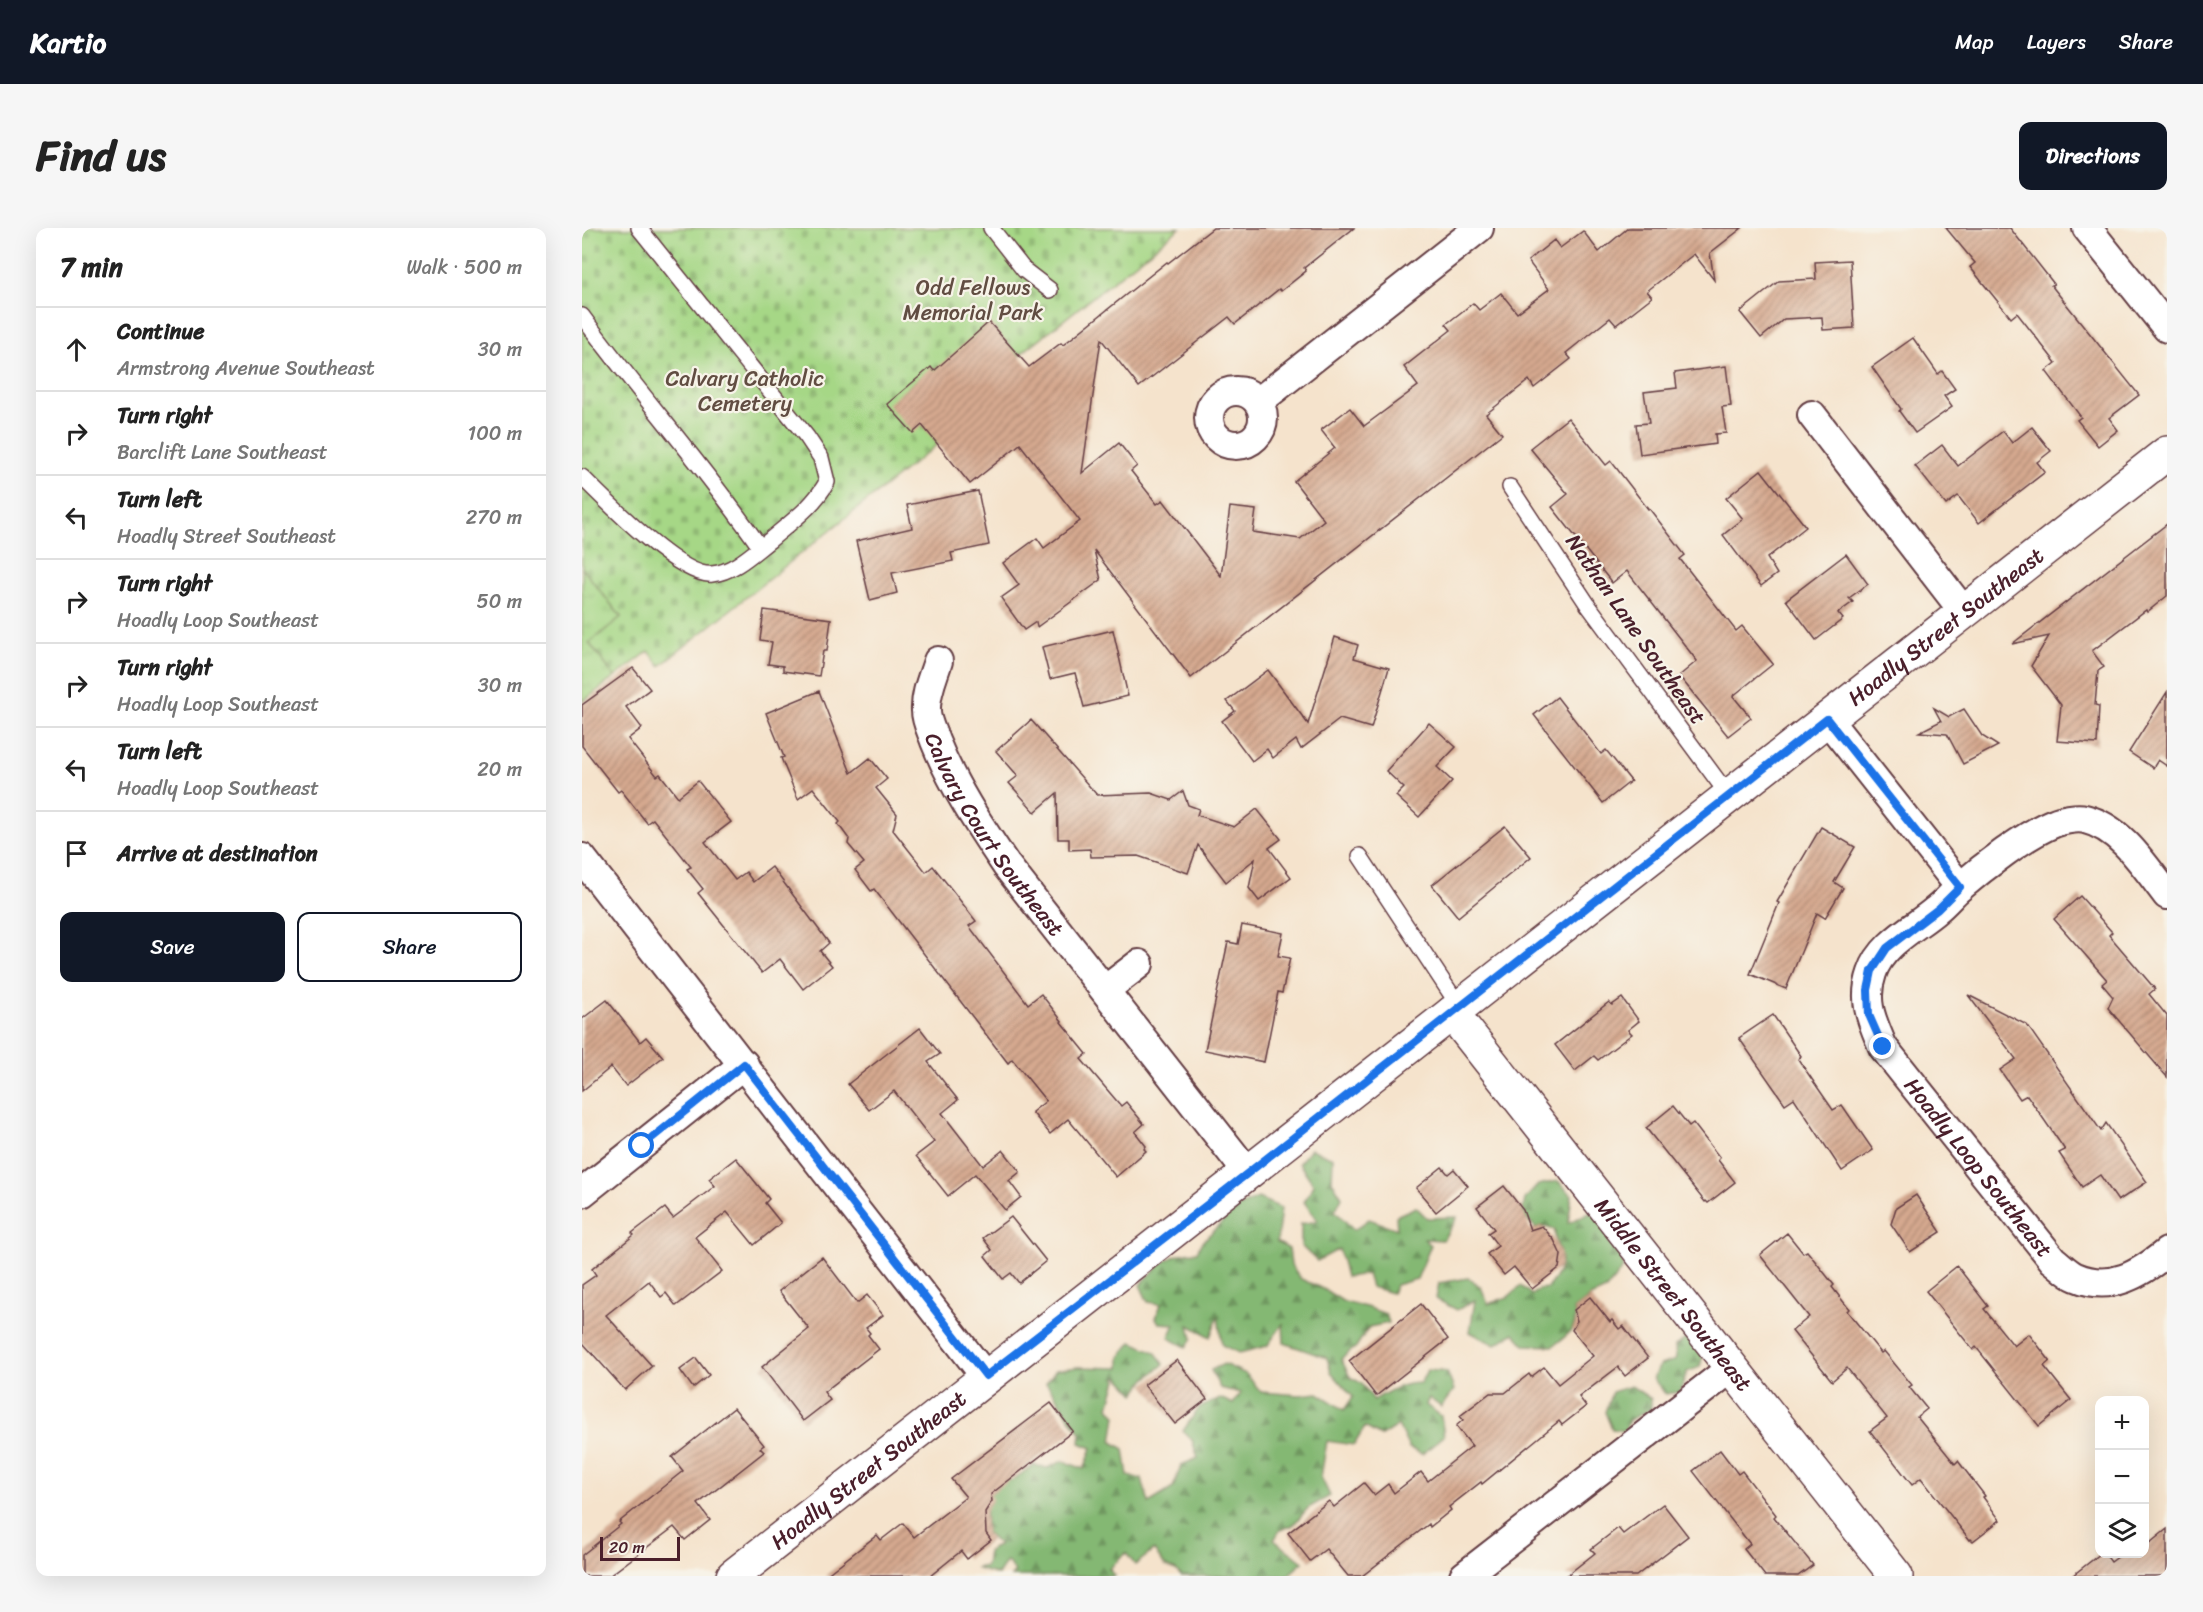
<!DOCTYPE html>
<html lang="en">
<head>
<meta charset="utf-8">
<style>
	:root { --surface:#fff; --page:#f6f6f6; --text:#222; --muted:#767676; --line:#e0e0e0; --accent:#111827 }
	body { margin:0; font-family:Sriracha,sans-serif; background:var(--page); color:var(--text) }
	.controls { position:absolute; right:18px; bottom:18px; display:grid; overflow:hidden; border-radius:12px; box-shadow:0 6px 24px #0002 }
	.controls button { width:54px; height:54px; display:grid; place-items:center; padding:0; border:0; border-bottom:2px solid var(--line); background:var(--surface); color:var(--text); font:30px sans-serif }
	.scale { position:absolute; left:18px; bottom:15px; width:80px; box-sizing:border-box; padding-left:6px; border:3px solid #4a1f2b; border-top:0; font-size:16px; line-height:21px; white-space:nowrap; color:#4a1f2b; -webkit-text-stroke:4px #f7f3e8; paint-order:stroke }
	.stop { position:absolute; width:18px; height:18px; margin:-14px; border:4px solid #1a73e8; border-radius:50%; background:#fff }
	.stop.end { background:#1a73e8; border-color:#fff; box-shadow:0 2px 6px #0008 }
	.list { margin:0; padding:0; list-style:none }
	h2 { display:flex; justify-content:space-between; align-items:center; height:78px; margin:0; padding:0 24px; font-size:26px }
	h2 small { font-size:20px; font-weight:400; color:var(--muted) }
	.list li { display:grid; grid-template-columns:39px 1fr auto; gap:18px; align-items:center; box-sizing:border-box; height:84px; padding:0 24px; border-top:2px solid var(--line) }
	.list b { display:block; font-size:22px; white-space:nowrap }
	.list p { margin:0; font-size:20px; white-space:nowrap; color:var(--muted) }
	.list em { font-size:20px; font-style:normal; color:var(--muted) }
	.actions { display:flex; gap:12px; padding:18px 24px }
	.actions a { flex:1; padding:14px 0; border:2px solid var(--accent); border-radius:12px; text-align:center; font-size:21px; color:var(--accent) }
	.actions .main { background:var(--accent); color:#fff }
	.icon { flex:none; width:33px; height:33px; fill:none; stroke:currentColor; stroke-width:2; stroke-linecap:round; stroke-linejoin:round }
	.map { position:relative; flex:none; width:1585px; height:1348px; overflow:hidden; border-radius:12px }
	header { display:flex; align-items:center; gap:36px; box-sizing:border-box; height:84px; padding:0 30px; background:var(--accent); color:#fff }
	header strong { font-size:28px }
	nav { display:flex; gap:33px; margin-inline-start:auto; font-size:21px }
	.intro { display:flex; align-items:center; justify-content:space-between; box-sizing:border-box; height:144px; padding:0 36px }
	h1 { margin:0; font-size:42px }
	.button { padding:15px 27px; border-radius:12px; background:var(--accent); color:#fff; font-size:21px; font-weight:700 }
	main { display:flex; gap:36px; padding:0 36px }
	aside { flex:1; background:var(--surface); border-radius:12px; box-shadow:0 6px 24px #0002 }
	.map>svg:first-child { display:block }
	.forest { fill:url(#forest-firs); stroke:#676c4f; stroke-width:1.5 }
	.cemetery { fill:url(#cemetery-stones); stroke:#787b58; stroke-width:1.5 }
	.park { fill:url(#park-tufts); stroke:#787b58; stroke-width:1.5 }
	.building { fill:url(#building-hatch) }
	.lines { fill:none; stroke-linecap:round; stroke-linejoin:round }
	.service-casing { stroke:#643c43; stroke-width:18 }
	.minor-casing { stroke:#643c43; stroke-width:32 }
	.tertiary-casing { stroke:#643c43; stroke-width:36 }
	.service { stroke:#fff; stroke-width:15 }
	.minor { stroke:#fff; stroke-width:28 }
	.tertiary { stroke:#fff; stroke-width:33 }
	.route { stroke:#1a73e8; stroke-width:8 }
	.labels { text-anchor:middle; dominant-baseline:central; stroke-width:4.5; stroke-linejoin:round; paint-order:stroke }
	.park-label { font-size:22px; fill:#614d42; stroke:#f7f3e8 }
	.street-label { font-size:22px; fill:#4a1f2b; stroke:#f7f3e8 }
</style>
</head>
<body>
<header>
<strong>Kartio</strong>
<nav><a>Map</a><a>Layers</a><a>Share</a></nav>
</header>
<div class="intro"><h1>Find us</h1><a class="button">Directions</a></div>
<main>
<aside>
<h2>7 min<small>Walk · 500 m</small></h2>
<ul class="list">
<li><svg class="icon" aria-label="ahead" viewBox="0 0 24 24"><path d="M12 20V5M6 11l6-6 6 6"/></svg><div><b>Continue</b><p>Armstrong Avenue Southeast</p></div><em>30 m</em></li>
<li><svg class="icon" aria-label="right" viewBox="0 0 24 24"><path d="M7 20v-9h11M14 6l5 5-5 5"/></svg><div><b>Turn right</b><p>Barclift Lane Southeast</p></div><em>100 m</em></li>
<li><svg class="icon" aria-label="left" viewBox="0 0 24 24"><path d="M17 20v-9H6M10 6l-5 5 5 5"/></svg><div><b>Turn left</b><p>Hoadly Street Southeast</p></div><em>270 m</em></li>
<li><svg class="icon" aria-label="right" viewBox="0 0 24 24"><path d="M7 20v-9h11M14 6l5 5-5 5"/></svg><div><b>Turn right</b><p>Hoadly Loop Southeast</p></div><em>50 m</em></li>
<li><svg class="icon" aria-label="right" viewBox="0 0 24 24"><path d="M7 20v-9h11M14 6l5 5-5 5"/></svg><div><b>Turn right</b><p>Hoadly Loop Southeast</p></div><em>30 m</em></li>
<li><svg class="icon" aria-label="left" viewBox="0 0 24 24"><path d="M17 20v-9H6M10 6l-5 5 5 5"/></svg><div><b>Turn left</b><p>Hoadly Loop Southeast</p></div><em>20 m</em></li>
<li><svg class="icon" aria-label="arrive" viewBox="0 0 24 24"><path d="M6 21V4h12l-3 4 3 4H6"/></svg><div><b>Arrive at destination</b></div></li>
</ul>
<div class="actions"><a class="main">Save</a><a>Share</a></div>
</aside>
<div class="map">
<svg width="1585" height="1348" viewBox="0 0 1585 1348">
	<defs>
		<pattern id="forest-firs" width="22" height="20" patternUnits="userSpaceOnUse" patternTransform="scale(1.5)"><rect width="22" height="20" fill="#84b873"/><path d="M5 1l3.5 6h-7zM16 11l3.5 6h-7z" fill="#6e955f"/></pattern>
		<pattern id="cemetery-stones" width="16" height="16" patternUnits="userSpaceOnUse" patternTransform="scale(1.5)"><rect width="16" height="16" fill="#a6d786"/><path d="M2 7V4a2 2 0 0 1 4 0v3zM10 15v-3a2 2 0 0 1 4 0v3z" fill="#90b874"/></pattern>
		<pattern id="park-tufts" width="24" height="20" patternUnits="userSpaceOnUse" patternTransform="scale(1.5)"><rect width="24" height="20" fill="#a6d786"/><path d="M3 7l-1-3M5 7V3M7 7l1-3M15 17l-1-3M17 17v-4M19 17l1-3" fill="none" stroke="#90b874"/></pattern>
		<pattern id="building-hatch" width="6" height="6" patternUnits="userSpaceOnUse" patternTransform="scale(1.5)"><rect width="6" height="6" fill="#d5a98f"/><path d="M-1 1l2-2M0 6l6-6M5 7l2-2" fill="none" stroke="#af8975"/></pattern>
	</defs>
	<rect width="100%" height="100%" fill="#f7f3e8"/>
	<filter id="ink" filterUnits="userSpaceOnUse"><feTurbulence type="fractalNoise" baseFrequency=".0167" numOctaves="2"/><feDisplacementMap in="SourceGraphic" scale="12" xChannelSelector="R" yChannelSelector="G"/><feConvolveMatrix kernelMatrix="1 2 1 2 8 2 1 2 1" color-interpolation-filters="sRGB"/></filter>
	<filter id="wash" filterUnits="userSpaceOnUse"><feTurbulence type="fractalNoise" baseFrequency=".008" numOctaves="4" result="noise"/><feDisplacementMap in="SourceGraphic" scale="24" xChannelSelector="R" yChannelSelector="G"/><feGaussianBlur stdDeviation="1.35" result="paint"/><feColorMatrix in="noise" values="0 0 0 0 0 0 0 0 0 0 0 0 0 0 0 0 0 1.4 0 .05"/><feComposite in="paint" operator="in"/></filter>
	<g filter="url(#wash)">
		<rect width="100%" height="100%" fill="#f5e3cc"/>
		<g class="forest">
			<polygon points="729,921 751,930 750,953 760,969 753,983 772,1002 787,991 815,1001 814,988 834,979 845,990 875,989 861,1012 842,1011 849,1017 835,1051 814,1057 810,1065 789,1059 785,1046 764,1049 757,1021 735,1033 719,1018 719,996 736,993 722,974 732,957 717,935"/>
			<path d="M976,953L990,967L986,995L1012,983L1040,994L1041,1040L1024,1062L1008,1069L992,1082C997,1102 985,1107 971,1118L943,1117L932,1105L913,1117L888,1104L893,1072L875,1082L854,1071L857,1055L886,1050L899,1059L906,1076L926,1069L939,1058L950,1067L957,1061L965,1060C973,1051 982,1039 978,1025C975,1015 972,1012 973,1002L960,998L954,1000L943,989L941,982L943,971L956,957Z"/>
			<path d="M676,970L699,980L695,1014L707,1021L709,1037L719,1051L743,1062L762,1074L784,1079L804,1086L807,1095L787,1099L774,1119L759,1131L768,1149L779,1155L792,1172C807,1163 820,1155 838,1155L846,1142L865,1144L872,1162L859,1179L847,1170L844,1177L859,1188L862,1208L840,1226L827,1220L816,1197L799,1208L783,1199L772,1217L745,1213L739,1249L748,1268L726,1280L711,1297L698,1302L692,1312L721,1334L705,1348H599L594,1342L583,1338L572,1322L553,1337L544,1325L527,1341L533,1348H429L433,1344L425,1333L416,1347L393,1340L404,1338L406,1323L417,1317L404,1305C403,1285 402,1263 415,1247L429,1253L452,1237L465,1240L481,1233L502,1241L510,1220L498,1215L499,1205C485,1189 477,1171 464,1155L474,1142L496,1139L538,1140V1129L550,1114L573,1124L582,1136L563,1152L553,1166L536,1148L527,1179L534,1188L530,1214L542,1221L546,1248L560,1251L567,1275L591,1260L599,1237L616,1230L610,1212L601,1203L617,1180L638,1170L651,1176L659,1165L638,1160L629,1142L642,1136L664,1146L679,1164L718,1167L736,1165L762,1182L771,1169L749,1144L745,1130L702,1115L701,1096L685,1118L657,1125L640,1117L636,1088L628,1109L607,1097L610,1111L604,1119L587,1110L593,1096L577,1095L574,1090L579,1076L566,1074L558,1057C577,1038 587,1024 615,1024L619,1015L656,979Z"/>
			<polygon points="1107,1109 1122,1123 1118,1139 1105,1144 1098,1164 1083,1166 1071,1150 1078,1137 1094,1132 1093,1118"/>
			<polygon points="1049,1158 1069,1171 1069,1181 1047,1192 1043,1203 1030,1201 1023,1184 1030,1164"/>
		</g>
		<polygon class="cemetery" points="0,0 598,0 379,173 391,188 78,438 67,423 33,449 7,415 39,389 0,340"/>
		<polygon class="park" points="0,340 39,389 7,415 33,449 0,474"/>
		<g id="blocks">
			<g class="building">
				<polygon points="631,0 772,0 722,40 724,43 699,63 697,61 653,96 647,89 557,159 519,111 500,245 537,215 555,238 549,243 575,276 581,272 639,348 648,279 674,282 671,304 718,311 742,292 712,253 753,220 739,202 768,180 782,198 836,158 822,139 869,102 864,96 891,75 897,82 919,65 935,85 967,61 946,33 972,12 978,20 1001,3 1017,24 1046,0 1160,0 1128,25 1132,52 1112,26 1065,63 1070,69 1034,97 1028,90 984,125 989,131 952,160 947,152 904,186 920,206 609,450 512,322 519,352 455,399 454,394 442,402 419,370 437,357 421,335 455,310 462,320 498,293 438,216 388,256 340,197 331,205 305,176 349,139 352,143 407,94 447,139 479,115 481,117 585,34 586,35"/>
				<polygon points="1364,0 1428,0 1472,56 1469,57 1557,167 1527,190 1536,202 1516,218 1495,192 1499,189 1464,143 1474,135 1435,85 1429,90 1388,39 1393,35"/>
				<polygon points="1268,32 1272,100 1241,102 1240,89 1202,91 1179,110 1158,84 1197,53 1234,51 1233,34"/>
				<polygon points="1331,110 1356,146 1360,143 1373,161 1362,168 1370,179 1333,205 1317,183 1319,181 1290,139"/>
				<polygon points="1144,138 1149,178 1140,179 1144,205 1133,206 1134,216 1058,226 1054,196 1067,195 1062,164 1095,160 1093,145"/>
				<polygon points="986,190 1024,237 1029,233 1066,281 1066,279 1103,327 1098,331 1154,403 1160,398 1191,436 1151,468 1169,490 1146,508 1097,448 1115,433 1045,343 1030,355 970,279 986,266 948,220"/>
				<polygon points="1450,199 1469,223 1455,234 1463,244 1397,295 1376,268 1364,277 1333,238 1360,217 1376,238 1421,203 1430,215"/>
				<polygon points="1179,242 1224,299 1185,330 1195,346 1179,358 1141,307 1161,291 1144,270"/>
				<polygon points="396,263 407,317 369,325 371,333 310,345 315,365 288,372 274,313 330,300 325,277"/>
				<polygon points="1585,296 1585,368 1565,384 1564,382 1510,423 1522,439 1516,443 1513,477 1517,478 1515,516 1475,513 1479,477 1449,438 1467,408 1430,416"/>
				<polygon points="1264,326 1286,356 1267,370 1271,374 1256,385 1261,391 1234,412 1204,372"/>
				<polygon points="182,382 249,391 245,423 241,423 237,448 201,443 201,438 186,436 190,414 178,412"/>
				<polygon points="531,402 546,468 502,479 493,445 468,451 460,419"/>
				<polygon points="753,409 776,417 772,430 807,440 789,500 758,491 719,521 714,512 691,530 685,521 670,533 640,493 653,483 645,473 686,442 726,496"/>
				<polygon points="51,440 68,461 44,479 60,500 46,511 75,548 78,546 96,569 116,553 149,594 123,614 153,652 164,644 171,654 190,639 247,715 238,723 250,738 221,761 198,731 180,745 116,665 121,661 105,641 109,639 71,591 65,595 39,562 36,564 0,518 0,477"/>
				<polygon points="237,463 269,545 288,530 305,551 294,560 315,586 311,602 344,644 351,638 370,662 394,693 387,698 446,776 459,766 480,793 479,794 505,826 499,831 539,878 544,874 562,896 553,904 564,918 562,921 564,923 534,949 486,891 468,906 450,884 464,873 430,831 426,835 292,661 289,663 273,642 282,635 266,616 267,611 256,596 258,594 231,560 216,571 199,530 202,529 184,485"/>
				<polygon points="1585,464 1585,538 1576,532 1571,540 1547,524"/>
				<polygon points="975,469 1019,526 1024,522 1049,553 1021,575 952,487"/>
				<polygon points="1352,480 1367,489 1382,481 1400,508 1416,518 1381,536 1365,506 1337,504 1359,493"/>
				<polygon points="449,492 515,567 569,565 589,572 601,563 606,577 617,581 615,587 652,599 675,581 699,611 687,620 709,649 677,673 667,660 673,631 644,654 616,617 606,645 556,628 509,629 508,621 487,622 487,611 476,611 475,565 453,584 427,555 436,548 414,523"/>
				<polygon points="847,495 874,519 855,539 870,553 837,589 814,568 822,560 804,543"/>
				<polygon points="923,598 949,629 876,689 850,657"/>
				<polygon points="1239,599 1273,619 1252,654 1261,660 1243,690 1235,685 1204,761 1168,746 1197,675 1195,674"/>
				<polygon points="1498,668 1530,704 1527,707 1573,761 1567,766 1585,788 1585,849 1526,780 1531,769 1520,756 1525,752 1472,691"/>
				<polygon points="660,697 701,705 696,728 708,730 700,765 696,764 682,834 623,822 646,714 656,716"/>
				<polygon points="1386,767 1445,797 1519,903 1524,895 1565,954 1536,973 1518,947 1500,959 1477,925 1483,922 1445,867 1438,871 1418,842 1434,831"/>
				<polygon points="1040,770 1057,793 1046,802 1050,806 1016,832 1012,828 993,843 973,817 1027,774 1030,777"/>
				<polygon points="25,772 58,814 64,809 81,829 44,858 29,839 0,863 0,791"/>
				<polygon points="1191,787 1219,828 1216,831 1251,882 1260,877 1291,922 1260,943 1212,870 1203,876 1157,810"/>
				<polygon points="338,800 358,826 346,834 376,872 360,885 401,938 421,922 438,944 427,953 439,969 423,982 393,946 366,968 334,928 352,914 312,863 287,882 266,856"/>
				<polygon points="1091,878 1107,898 1111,895 1138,930 1136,932 1153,954 1126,975 1124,973 1123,974 1064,900"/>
				<polygon points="154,930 187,971 183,975 199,995 172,1017 145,984 113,1009 140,1043 94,1078 84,1065 79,1069 67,1053 24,1087 70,1138 43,1162 0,1114 0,1057 14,1047 10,1041 52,1007 50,1005 83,980 91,990 133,958 127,951"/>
				<polygon points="860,939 866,946 872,941 886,958 854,984 834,960"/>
				<polygon points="922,958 941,982 948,1002 960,998 972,1012 979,1027 977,1040 950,1061 932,1039 922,1047 905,1026 916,1018 906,1005 912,1001 895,979"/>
				<polygon points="1334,967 1359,1004 1328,1024 1309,996 1314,980"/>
				<polygon points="429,989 464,1033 437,1055 429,1045 421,1051 403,1028 410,1022 401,1010"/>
				<polygon points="1205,1005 1221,1025 1225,1023 1252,1057 1250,1059 1267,1081 1265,1083 1299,1125 1302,1123 1330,1157 1327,1159 1345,1181 1335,1189 1373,1236 1376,1233 1403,1268 1401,1269 1418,1292 1391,1313 1389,1311 1388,1312 1339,1250 1330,1257 1288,1203 1305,1190 1265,1140 1250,1153 1210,1103 1227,1089 1178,1027"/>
				<polygon points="240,1029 275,1075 285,1067 301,1087 284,1100 288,1105 286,1107 297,1121 242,1164 248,1172 221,1193 180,1139 227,1101 197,1063"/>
				<polygon points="1375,1038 1406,1078 1402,1081 1432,1118 1447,1106 1468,1133 1462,1138 1489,1172 1457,1198 1394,1119 1391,1122 1344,1063"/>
				<polygon points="1008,1069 1028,1094 1030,1092 1037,1101 1041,1098 1066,1130 1043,1148 1036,1139 997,1169 1004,1178 980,1197 977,1193 900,1256 899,1254 867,1279 869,1282 848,1299 847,1296 780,1348 766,1348 744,1321 728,1333 706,1305 747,1273 752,1279 782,1255 792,1267 806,1256 812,1265 839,1244 846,1253 890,1218 874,1198 881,1192 878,1188 908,1165 923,1165 947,1146 949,1149 962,1139 976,1156 1011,1128 990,1102 995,1093 992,1082"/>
				<polygon points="839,1076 866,1111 794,1168 767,1133"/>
				<polygon points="114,1130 127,1147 111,1160 98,1142"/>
				<polygon points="595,1132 625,1171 593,1196 562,1157"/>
				<polygon points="469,1175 491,1203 409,1266 410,1273 403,1284 404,1305 409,1312 385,1331 379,1323 348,1348 243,1348 295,1307 299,1312 321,1295 332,1309 384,1269 369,1251"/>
				<polygon points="152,1180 182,1217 178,1220 182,1224 116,1276 128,1292 103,1312 92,1299 27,1348 0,1348 0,1327 39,1296 37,1294 101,1243 90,1229"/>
				<polygon points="1138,1222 1156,1246 1160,1243 1194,1287 1192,1289 1231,1337 1216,1348 1183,1348 1162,1321 1168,1316 1111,1243"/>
				<polygon points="1081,1276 1106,1308 1054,1348 984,1348 1013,1325 1009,1321 1036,1300 1041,1306"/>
				<polygon points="1585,1301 1585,1348 1490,1348 1518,1326 1523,1326 1529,1334 1540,1326 1563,1326 1563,1319"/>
			</g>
		</g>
	</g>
	<g filter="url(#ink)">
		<use href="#blocks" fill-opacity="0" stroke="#643c43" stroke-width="1.5"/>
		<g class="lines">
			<g class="service-casing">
				<g id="service">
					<polyline points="409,0 442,42 468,62"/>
					<path d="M0,88C58,167 123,239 178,319"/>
					<path d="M0,249C22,271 99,350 130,346C152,344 171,325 188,312C210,293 231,279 245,254L239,230L225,209L57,0"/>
					<polyline points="928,259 1006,377 1147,568"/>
					<polyline points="778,628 877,778"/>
				</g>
			</g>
			<g class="minor-casing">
				<g id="minor">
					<polyline points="1505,0 1585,100"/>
					<circle cx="654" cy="190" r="27"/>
					<polyline points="676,174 897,0"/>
					<polyline points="1230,187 1382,384"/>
					<path id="s1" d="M356,433C351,449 343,466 344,483C344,493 350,504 353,513C371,558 397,597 424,637L666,945"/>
					<polyline points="1245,491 1378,659"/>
					<polyline points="0,630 403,1148"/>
					<path id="s2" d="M1585,667C1563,639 1540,600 1503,591C1495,589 1479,592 1472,595C1444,606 1400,640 1377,660C1369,667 1363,675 1354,682C1333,700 1299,716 1290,745C1280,773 1290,793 1301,819L1471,1032C1478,1037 1486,1046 1494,1049C1529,1064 1558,1046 1585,1024"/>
					<polyline points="523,762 557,736"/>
					<polyline points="0,965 162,836"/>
					<polyline points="882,1348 1148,1141"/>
				</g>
			</g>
			<g class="tertiary-casing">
				<g id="tertiary">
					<path id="s3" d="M870,785L1314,1348"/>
					<path id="s4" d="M151,1348C628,972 1107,599 1585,225"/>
				</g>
			</g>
			<use href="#service" class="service"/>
			<use href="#minor" class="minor"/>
			<use href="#tertiary" class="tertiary"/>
		</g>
	</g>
	<g class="lines" filter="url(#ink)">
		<polyline class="route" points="60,918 162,836 404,1148 666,945 1245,491 1378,659 1356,681 1305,720 1290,743 1286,762 1287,787 1301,819"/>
	</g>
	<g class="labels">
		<g class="park-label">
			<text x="391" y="59">Odd Fellows<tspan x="391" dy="25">Memorial Park</tspan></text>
			<text x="163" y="150">Calvary Catholic<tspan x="163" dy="25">Cemetery</tspan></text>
		</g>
		<g class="street-label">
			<text stroke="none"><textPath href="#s4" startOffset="1540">Hoadly Street Southeast</textPath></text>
			<text transform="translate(1054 401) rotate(55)">Nathan Lane Southeast</text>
			<text stroke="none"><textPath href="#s1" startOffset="194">Calvary Court Southeast</textPath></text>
			<text stroke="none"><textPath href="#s2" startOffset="615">Hoadly Loop Southeast</textPath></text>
			<text stroke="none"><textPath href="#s3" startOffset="358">Middle Street Southeast</textPath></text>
			<text stroke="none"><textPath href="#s4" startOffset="172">Hoadly Street Southeast</textPath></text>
		</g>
	</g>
</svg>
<div class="controls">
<button>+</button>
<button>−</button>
<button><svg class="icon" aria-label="layers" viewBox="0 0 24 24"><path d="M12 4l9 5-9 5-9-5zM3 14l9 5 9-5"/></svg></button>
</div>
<div class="scale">20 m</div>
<div class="stop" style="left:60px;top:918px"></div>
<div class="stop end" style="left:1301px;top:819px"></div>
</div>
</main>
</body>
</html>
